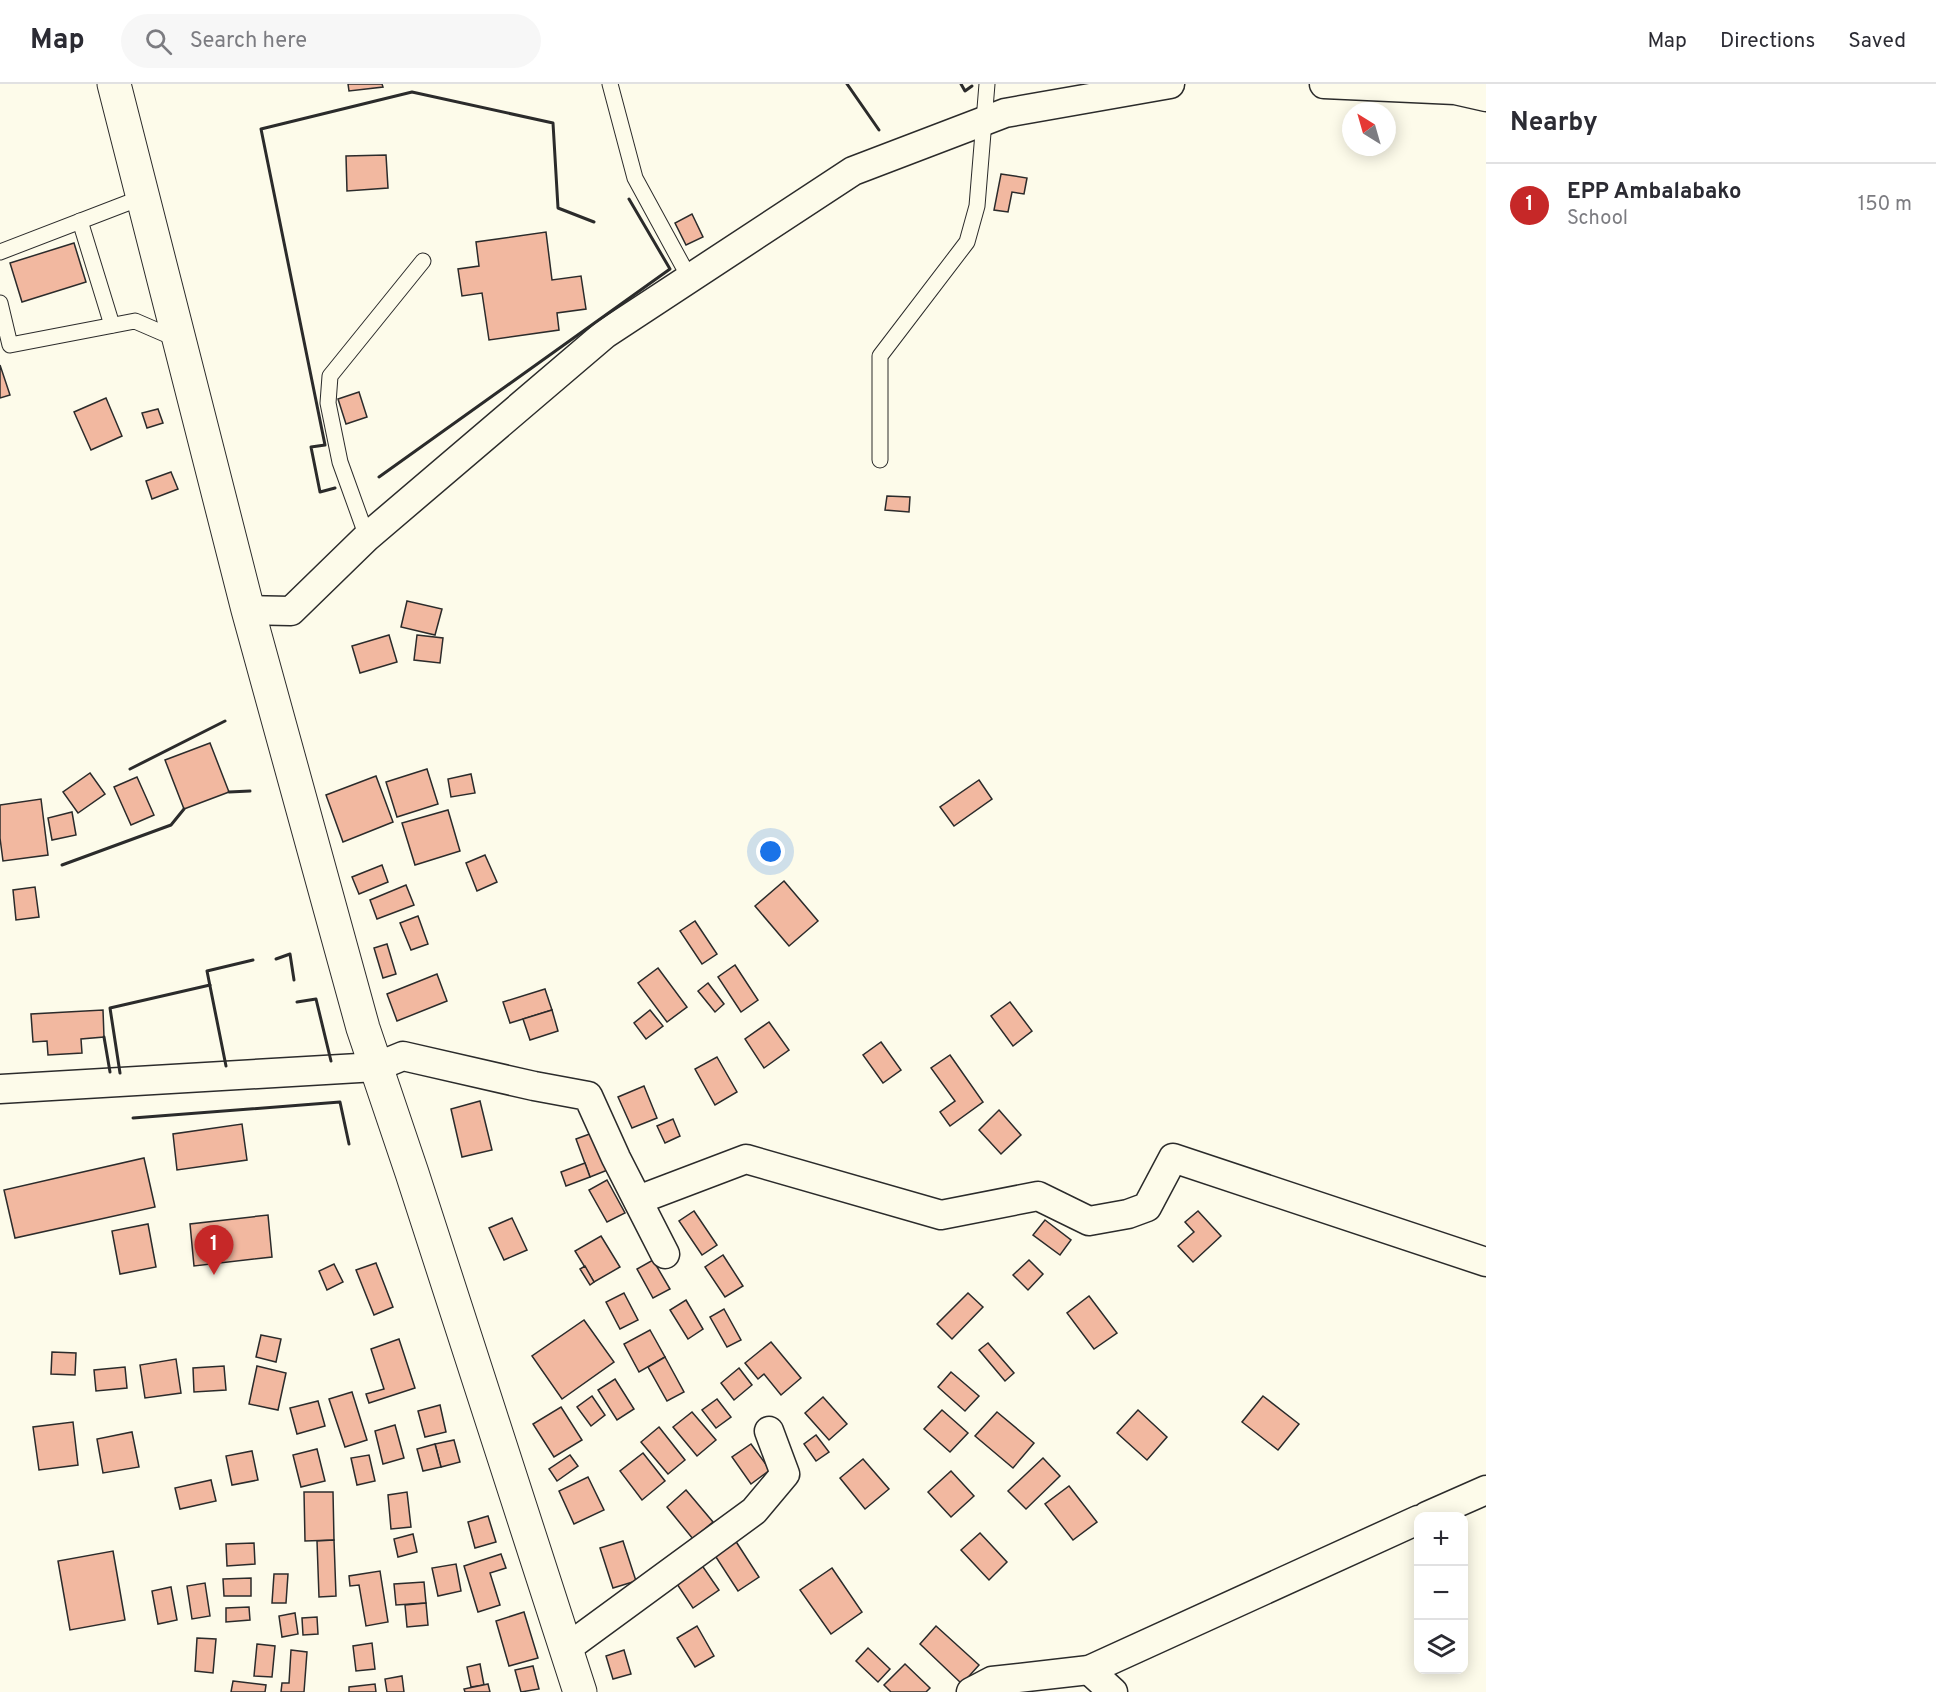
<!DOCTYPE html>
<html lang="en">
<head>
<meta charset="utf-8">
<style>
	:root { --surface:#fff; --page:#f7f7f7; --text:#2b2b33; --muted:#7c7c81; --line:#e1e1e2; --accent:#c62828 }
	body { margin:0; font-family:Overpass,sans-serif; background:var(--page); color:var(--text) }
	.controls { position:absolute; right:18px; bottom:18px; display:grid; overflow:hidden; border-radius:12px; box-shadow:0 3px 15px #0003 }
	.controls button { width:54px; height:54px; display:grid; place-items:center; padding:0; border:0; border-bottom:2px solid var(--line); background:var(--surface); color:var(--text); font:30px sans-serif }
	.compass { position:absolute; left:1342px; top:18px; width:54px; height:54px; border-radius:50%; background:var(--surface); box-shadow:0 3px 15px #0003; rotate:323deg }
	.you { position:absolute; left:771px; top:768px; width:21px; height:21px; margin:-15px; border:4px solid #fff; border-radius:50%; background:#1a73e8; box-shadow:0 0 0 9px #1a73e833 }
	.badge { display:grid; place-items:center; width:39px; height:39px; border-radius:50%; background:var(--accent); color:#fff; font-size:20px; font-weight:700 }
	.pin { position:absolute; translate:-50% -50px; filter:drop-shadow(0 2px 3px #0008) }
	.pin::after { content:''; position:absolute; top:32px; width:21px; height:18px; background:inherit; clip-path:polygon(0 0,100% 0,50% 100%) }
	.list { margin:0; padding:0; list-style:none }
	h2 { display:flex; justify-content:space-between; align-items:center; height:78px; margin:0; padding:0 24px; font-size:26px }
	h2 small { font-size:20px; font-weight:400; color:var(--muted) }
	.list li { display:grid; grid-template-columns:39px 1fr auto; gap:18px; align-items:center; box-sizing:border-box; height:84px; padding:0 24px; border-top:2px solid var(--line) }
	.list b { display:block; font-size:22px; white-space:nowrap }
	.list p { margin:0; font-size:20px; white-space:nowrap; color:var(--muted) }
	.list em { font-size:20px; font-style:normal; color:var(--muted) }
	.icon { flex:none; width:33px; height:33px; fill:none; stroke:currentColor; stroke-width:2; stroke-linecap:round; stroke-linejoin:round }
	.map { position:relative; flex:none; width:1486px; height:1608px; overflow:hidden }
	header { display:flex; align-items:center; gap:36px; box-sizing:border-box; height:84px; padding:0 30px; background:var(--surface); border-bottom:2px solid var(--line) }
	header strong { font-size:28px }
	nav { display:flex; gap:33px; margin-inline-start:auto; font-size:21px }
	.search { width:420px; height:54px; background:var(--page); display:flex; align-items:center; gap:15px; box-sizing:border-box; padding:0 21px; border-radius:33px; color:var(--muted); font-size:22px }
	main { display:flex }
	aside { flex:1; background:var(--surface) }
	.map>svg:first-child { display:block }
	.building { fill:#f2b8a0; stroke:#2b2b2b; stroke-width:1.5 }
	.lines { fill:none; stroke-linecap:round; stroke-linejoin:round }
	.lane-casing { stroke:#2b2b2b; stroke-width:17 }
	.street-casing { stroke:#2b2b2b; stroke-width:31 }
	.secondary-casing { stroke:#2b2b2b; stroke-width:35 }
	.lane { stroke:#fdfbea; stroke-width:15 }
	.street { stroke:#fdfbea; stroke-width:28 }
	.secondary { stroke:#fdfbea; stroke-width:33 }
	.wall { stroke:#2b2b2b; stroke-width:3 }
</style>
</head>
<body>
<header>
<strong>Map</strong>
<div class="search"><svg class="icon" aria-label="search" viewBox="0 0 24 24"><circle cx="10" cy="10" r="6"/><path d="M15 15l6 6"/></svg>Search here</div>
<nav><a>Map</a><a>Directions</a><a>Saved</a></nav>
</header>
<main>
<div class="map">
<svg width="1486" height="1608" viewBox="0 0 1486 1608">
	<rect width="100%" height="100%" fill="#fdfbea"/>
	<g class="building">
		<polygon points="348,0 382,0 383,3 349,7"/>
		<polygon points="386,71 388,104 347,107 346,72"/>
		<polygon points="1001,90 1027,94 1024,110 1012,108 1008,128 994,126"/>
		<polygon points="692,130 703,153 686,161 675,139"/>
		<polygon points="546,148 552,196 581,192 586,225 557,229 559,246 489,256 482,209 462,212 458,185 479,182 476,158"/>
		<polygon points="74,159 86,198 22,218 10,179"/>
		<polygon points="0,281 10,311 0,314"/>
		<polygon points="359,308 367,333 346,340 338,315"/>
		<polygon points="106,314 122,352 91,366 74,328"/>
		<polygon points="158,325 163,339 147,344 142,329"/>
		<polygon points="171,388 178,405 152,415 146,397"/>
		<polygon points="887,412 910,413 909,428 885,426"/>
		<polygon points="407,517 442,525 435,551 401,543"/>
		<polygon points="389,551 397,578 360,589 352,562"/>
		<polygon points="417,551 443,554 440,579 414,576"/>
		<polygon points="210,659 229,708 184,725 165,676"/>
		<polygon points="427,685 438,720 397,733 386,698"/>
		<polygon points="90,689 105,710 78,729 63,708"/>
		<polygon points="471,690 475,709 451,713 448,695"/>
		<polygon points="376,692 393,738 343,758 326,711"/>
		<polygon points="137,693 154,731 131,741 114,703"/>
		<polygon points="979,696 992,715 954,742 940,723"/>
		<polygon points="41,715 48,771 3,777 0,754 0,721"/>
		<polygon points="448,726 460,767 415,781 402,739"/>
		<polygon points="72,728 76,751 52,756 48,734"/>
		<polygon points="485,771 497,798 477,807 466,779"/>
		<polygon points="382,781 388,798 359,810 352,793"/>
		<polygon points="784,797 818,837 789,862 755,822"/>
		<polygon points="406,801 414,821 377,835 370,816"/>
		<polygon points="35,803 39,833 16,836 13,806"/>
		<polygon points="418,832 428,860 411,866 400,839"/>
		<polygon points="695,837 717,870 702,880 680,847"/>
		<polygon points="387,860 396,890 383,894 374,864"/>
		<polygon points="735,881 758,916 741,928 718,893"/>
		<polygon points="658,884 687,923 667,938 638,899"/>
		<polygon points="437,890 447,917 397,937 387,910"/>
		<polygon points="708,899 724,920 715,928 698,907"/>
		<polygon points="545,905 552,926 510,939 503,918"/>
		<polygon points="1010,918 1032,947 1013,962 991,932"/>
		<polygon points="103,926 104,953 81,955 82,969 48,971 47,957 33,958 31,930"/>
		<polygon points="552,926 558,947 530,956 523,935"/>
		<polygon points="650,926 663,942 646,955 634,939"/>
		<polygon points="769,938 789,966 764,984 745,955"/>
		<polygon points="881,958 901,986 883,999 863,971"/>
		<polygon points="950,971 983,1018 950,1042 940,1028 955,1017 931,984"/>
		<polygon points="717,973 737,1008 715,1021 695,985"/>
		<polygon points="644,1002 657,1034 632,1044 618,1013"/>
		<polygon points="480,1017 492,1066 462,1073 451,1025"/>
		<polygon points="999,1026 1021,1051 1001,1070 979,1046"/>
		<polygon points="673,1035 680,1052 665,1059 657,1042"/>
		<polygon points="242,1040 247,1076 177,1086 173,1050"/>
		<polygon points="595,1048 610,1085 590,1093 576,1055"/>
		<polygon points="144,1074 155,1123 15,1154 4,1106"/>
		<polygon points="585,1079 590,1093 566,1102 561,1088"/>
		<polygon points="607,1096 625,1129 607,1138 589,1106"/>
		<polygon points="694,1127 717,1161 702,1171 679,1137"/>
		<polygon points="1198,1127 1221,1152 1193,1178 1178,1162 1194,1148 1185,1138"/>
		<polygon points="268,1131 272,1173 194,1182 190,1140"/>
		<polygon points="512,1134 527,1166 504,1176 489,1144"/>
		<polygon points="1045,1136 1071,1156 1060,1171 1033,1151"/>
		<polygon points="148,1140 156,1183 120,1190 112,1147"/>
		<polygon points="601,1152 620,1183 594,1198 575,1167"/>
		<polygon points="723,1171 743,1202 725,1213 705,1183"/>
		<polygon points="653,1176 670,1205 653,1214 637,1185"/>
		<polygon points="1029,1176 1043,1190 1028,1206 1013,1191"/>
		<polygon points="376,1179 393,1223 374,1231 356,1186"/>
		<polygon points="334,1180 343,1198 327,1206 319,1187"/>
		<polygon points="585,1182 594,1198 590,1201 580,1185"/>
		<polygon points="624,1209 638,1236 620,1245 606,1218"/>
		<polygon points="968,1209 983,1223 952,1255 937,1240"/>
		<polygon points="1089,1212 1117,1249 1094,1265 1067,1229"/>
		<polygon points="686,1216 703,1245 688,1255 670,1226"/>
		<polygon points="724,1225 741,1256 727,1263 710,1233"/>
		<polygon points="584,1236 614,1278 562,1315 532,1272"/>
		<polygon points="650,1246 665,1273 639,1288 624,1260"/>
		<polygon points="261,1251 281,1255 276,1278 256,1273"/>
		<polygon points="399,1255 415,1304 369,1319 366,1310 384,1305 371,1265"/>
		<polygon points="771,1258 801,1294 781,1311 764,1290 758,1295 745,1279"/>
		<polygon points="988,1259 1014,1289 1005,1297 979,1266"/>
		<polygon points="52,1268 76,1269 75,1291 51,1290"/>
		<polygon points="665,1273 684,1308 667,1317 648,1283"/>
		<polygon points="176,1275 181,1309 145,1314 140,1281"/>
		<polygon points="224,1282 226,1306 194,1308 193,1284"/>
		<polygon points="257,1282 286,1289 278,1326 249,1320"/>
		<polygon points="125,1283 127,1304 96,1307 94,1286"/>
		<polygon points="739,1284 752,1301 734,1316 721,1299"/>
		<polygon points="951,1288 979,1312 965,1327 938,1303"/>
		<polygon points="615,1295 634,1325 617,1336 598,1306"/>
		<polygon points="352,1308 367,1356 345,1363 329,1315"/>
		<polygon points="592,1312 605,1331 591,1342 577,1323"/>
		<polygon points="1263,1312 1299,1340 1278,1366 1242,1338"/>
		<polygon points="823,1313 847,1340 829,1356 805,1329"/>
		<polygon points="717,1315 731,1333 716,1344 702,1326"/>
		<polygon points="318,1317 325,1342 297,1350 290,1324"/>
		<polygon points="440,1321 446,1348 425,1353 418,1327"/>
		<polygon points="561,1323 582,1356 554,1373 533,1340"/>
		<polygon points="942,1326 968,1349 950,1368 924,1345"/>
		<polygon points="1138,1326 1167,1353 1147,1376 1117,1349"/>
		<polygon points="692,1328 716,1356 697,1372 673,1343"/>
		<polygon points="997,1328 1034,1359 1013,1384 975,1352"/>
		<polygon points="73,1338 78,1381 39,1386 33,1343"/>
		<polygon points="395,1341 404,1374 383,1380 375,1347"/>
		<polygon points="659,1343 685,1376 668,1390 641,1358"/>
		<polygon points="132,1348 139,1383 103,1389 97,1355"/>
		<polygon points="816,1351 829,1368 816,1377 804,1360"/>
		<polygon points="454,1356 460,1378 441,1383 435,1360"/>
		<polygon points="435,1360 441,1383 423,1387 417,1365"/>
		<polygon points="751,1360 770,1386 751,1400 732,1373"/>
		<polygon points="317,1365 325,1397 301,1403 293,1371"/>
		<polygon points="252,1367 258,1396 232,1401 226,1372"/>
		<polygon points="643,1369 665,1397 642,1416 620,1387"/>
		<polygon points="369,1371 375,1397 357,1401 351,1374"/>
		<polygon points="570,1371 578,1382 557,1397 549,1385"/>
		<polygon points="1043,1374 1060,1392 1026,1425 1008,1407"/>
		<polygon points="863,1375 889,1405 865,1425 840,1394"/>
		<polygon points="951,1387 974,1412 951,1433 928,1408"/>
		<polygon points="588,1393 604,1426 574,1440 559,1407"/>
		<polygon points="211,1396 216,1417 180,1425 175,1404"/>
		<polygon points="1069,1402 1097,1438 1073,1456 1045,1420"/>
		<polygon points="686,1406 713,1438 693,1455 667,1423"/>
		<polygon points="304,1408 333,1408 334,1456 305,1457"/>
		<polygon points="407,1408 411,1443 391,1445 388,1411"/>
		<polygon points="488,1432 496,1458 475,1464 468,1438"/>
		<polygon points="980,1449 1007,1478 989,1496 961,1466"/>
		<polygon points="413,1450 417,1468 398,1473 394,1455"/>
		<polygon points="334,1456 336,1512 319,1513 317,1457"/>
		<polygon points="735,1456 759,1493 738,1507 714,1470"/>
		<polygon points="623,1457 636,1497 613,1504 600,1464"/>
		<polygon points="254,1459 255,1480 227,1482 226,1460"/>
		<polygon points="113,1467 125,1536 70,1546 58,1477"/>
		<polygon points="501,1470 506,1484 490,1489 500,1521 478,1528 464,1482"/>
		<polygon points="456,1480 461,1507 438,1512 432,1484"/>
		<polygon points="701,1480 719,1506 693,1524 675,1497"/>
		<polygon points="832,1484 862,1528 831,1550 800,1506"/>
		<polygon points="380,1487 388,1538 366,1542 359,1501 350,1502 349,1492"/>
		<polygon points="274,1490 288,1490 286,1519 272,1519"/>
		<polygon points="251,1494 251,1512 224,1512 223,1495"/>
		<polygon points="424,1498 426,1519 396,1521 394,1500"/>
		<polygon points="205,1499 210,1532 192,1535 187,1502"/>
		<polygon points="171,1503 177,1536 158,1540 152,1507"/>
		<polygon points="426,1519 428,1541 407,1543 405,1521"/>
		<polygon points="249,1523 250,1536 226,1538 226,1524"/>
		<polygon points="524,1528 538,1574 509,1582 496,1537"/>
		<polygon points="295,1529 298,1550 282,1553 279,1532"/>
		<polygon points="317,1533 318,1550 303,1551 302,1534"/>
		<polygon points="697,1542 714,1572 695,1583 677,1554"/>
		<polygon points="936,1542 979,1581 962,1600 920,1560"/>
		<polygon points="197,1554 216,1555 213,1589 195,1587"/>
		<polygon points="372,1559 375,1585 356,1587 353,1562"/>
		<polygon points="257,1560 275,1562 272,1593 254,1592"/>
		<polygon points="868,1564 890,1585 878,1598 856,1577"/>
		<polygon points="291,1566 307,1568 304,1608 281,1608 282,1599 289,1599"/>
		<polygon points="624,1566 631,1590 613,1595 606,1572"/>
		<polygon points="480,1580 484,1601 471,1603 467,1583"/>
		<polygon points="905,1580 930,1604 926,1608 891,1608 884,1601"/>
		<polygon points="533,1582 539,1605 521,1608 515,1586"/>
		<polygon points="402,1592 404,1608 387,1608 385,1595"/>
		<polygon points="233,1597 266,1601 265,1608 231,1608"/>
		<polygon points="375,1600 376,1608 349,1608 349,1603"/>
		<polygon points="488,1600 490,1608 465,1608 464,1605"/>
	</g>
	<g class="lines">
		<g class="lane-casing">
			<g id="lane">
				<polyline points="610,0 635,94 690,195"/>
				<polyline points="80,137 112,241"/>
				<polyline points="0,168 143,113"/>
				<polyline points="0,219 10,261 135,237 179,256"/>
				<polyline points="880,376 880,272 967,158 977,122 987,0"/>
				<polyline points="367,453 340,378 328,319 330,292 423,177"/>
			</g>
		</g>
		<g class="street-casing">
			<g id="street">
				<polyline points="1324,0 1455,6 1486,13"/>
				<polyline points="248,526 291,527 367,453 605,250 853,87 1005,29 1170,0"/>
				<polyline points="0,1005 376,983 403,972 534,1002 588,1012 616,1074 665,1170"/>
				<polyline points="638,1116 746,1075 941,1131 1038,1112 1089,1137 1128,1130 1147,1123 1173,1074 1486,1178"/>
				<polyline points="1427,1432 1486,1406"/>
				<polyline points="567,1564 754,1427 785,1390 769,1347"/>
				<polyline points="1089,1586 1113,1608"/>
				<polyline points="971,1608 992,1597 1089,1586 1418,1436"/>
			</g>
		</g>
		<g class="secondary-casing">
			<polyline id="secondary" points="114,0 248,526 363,944 412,1089 580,1608"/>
		</g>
		<use href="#lane" class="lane"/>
		<use href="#street" class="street"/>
		<use href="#secondary" class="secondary"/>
		<g class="wall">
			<polyline points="847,0 879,46"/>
			<polyline points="961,0 965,7 972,2"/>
			<polyline points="379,393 670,185 629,115"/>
			<polyline points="335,404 320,408 311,363 325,361 261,45 412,8 553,39 558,124 594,138"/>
			<polyline points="130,685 225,637"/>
			<polyline points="229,708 250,707"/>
			<polyline points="62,781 171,741 184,725"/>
			<polyline points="276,875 290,870 294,896"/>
			<polyline points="297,918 316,915 331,977"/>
			<polyline points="104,953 110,988"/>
			<polyline points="226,982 207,887 253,876"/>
			<polyline points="120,989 110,924 210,901"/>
			<polyline points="133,1034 340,1018 349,1060"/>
		</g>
	</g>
</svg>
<div class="controls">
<button>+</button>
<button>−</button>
<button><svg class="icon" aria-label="layers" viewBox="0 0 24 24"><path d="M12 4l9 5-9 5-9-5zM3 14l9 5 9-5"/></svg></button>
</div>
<svg class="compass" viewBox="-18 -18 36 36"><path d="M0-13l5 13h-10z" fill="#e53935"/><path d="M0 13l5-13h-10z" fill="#7c7c81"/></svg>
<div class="you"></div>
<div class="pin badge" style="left:214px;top:1191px">1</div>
</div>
<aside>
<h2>Nearby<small></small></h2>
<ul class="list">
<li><span class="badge">1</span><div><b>EPP Ambalabako</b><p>School</p></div><em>150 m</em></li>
</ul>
</aside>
</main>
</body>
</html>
